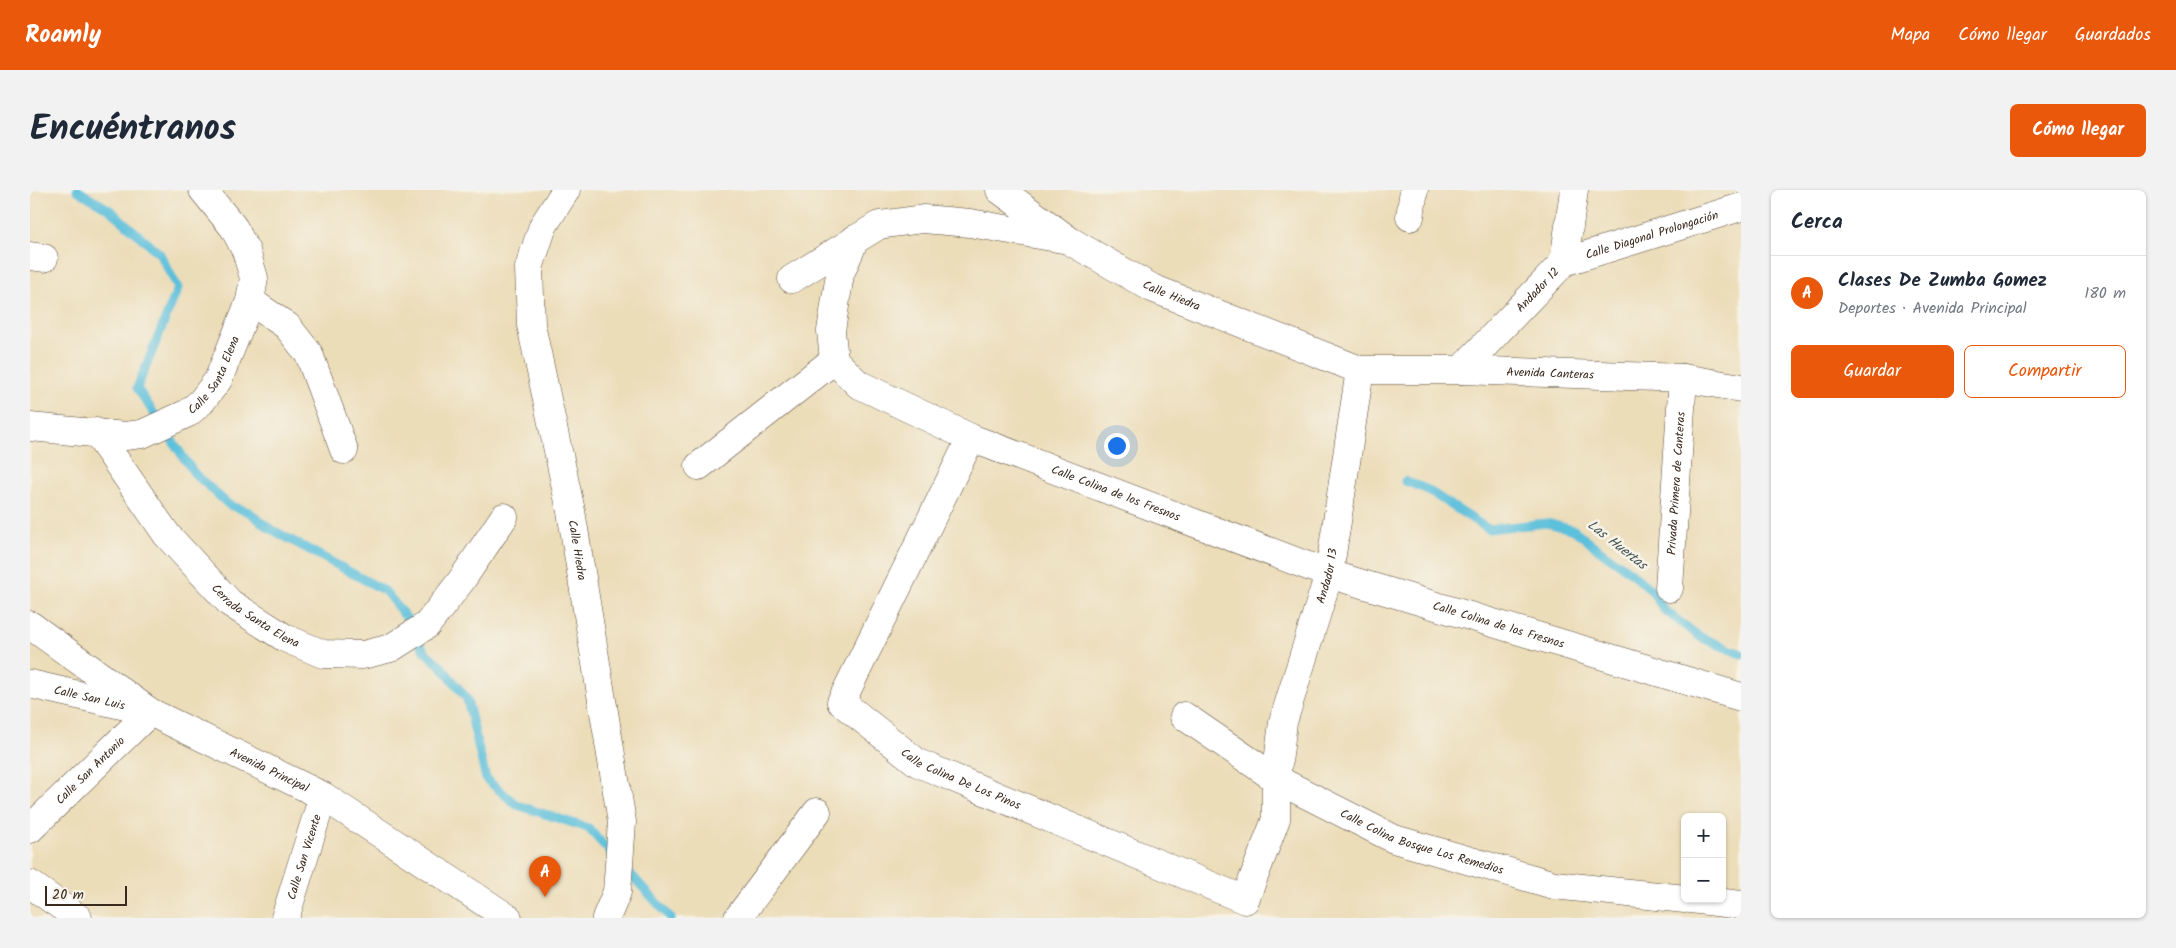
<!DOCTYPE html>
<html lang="es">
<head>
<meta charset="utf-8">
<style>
	:root { --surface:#fff; --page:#f2f2f3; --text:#1f2937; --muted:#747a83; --line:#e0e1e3; --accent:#ea580c }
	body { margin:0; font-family:Kalam,sans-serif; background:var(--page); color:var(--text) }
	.controls { position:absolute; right:15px; bottom:15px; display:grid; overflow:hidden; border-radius:8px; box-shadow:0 1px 4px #0004 }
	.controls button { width:45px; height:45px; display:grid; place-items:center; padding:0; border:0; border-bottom:1px solid var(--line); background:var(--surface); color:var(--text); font:25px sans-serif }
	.scale { position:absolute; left:15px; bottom:12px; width:82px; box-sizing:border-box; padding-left:5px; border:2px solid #3b2a1e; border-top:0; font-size:14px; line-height:18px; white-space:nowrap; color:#3b2a1e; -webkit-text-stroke:4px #f7f3e8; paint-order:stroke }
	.you { position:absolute; left:1086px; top:255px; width:18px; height:18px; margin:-12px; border:4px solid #fff; border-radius:50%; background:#1a73e8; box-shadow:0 0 0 8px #1a73e833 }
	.badge { display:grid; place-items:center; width:32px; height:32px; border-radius:50%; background:var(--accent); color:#fff; font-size:16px; font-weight:700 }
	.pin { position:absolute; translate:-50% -41px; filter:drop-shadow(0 1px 2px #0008) }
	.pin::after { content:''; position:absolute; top:26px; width:18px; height:15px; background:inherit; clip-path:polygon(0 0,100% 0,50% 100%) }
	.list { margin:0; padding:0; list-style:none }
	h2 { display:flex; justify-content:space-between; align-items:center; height:65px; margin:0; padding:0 20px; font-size:21px }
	h2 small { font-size:16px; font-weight:400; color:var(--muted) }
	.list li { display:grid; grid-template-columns:32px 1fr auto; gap:15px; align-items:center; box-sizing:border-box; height:75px; padding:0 20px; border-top:1px solid var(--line) }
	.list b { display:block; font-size:19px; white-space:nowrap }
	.list p { margin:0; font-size:16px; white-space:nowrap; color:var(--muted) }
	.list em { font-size:16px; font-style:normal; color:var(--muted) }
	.actions { display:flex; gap:10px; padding:15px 20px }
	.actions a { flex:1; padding:11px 0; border:1px solid var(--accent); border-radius:8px; text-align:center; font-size:18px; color:var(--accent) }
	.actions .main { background:var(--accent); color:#fff }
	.map { position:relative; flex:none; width:1711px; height:728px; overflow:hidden; border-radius:8px }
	header { display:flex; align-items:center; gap:30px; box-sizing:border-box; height:70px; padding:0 25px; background:var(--accent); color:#fff }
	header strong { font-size:24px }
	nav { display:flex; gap:28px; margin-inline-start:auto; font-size:18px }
	.intro { display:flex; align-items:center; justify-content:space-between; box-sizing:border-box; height:120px; padding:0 30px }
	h1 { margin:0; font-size:35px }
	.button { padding:12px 22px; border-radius:8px; background:var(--accent); color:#fff; font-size:18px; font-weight:700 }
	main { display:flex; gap:30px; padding:0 30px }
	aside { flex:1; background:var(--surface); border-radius:8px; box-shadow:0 1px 4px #0004 }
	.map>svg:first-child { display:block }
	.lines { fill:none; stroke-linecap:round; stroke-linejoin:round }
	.stream { stroke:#5dc0db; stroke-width:9 }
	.minor-casing { stroke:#564535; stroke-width:29 }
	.minor { stroke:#fff; stroke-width:28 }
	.labels { text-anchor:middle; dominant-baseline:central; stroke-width:5; stroke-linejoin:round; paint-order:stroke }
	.street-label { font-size:12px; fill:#3b2a1e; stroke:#f7f3e8 }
	.water-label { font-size:14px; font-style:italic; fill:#455757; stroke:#f7f3e8 }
</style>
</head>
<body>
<header>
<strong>Roamly</strong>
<nav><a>Mapa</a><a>Cómo llegar</a><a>Guardados</a></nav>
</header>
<div class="intro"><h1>Encuéntranos</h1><a class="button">Cómo llegar</a></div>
<main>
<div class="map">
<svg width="1711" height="728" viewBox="0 0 1711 728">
	<rect width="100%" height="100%" fill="#f7f3e8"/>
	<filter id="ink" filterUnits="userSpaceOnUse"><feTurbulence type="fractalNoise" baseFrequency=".02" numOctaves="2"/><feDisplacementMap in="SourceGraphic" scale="10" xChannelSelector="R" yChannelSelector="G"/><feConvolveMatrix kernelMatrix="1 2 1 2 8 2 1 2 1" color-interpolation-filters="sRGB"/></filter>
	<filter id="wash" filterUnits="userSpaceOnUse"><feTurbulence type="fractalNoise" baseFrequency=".0096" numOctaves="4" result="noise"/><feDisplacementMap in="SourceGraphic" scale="20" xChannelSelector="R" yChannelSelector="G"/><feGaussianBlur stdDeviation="1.12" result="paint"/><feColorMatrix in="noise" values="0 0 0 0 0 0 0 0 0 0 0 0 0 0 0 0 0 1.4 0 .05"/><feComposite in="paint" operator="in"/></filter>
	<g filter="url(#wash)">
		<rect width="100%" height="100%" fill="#ecddb9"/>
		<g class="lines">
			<g class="stream">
				<polyline points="47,0 80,20 130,64 148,98 107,198 164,283 199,315 219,322 239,338 355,401 378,430 394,461 411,476 437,509 456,589 487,615 558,638 583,665"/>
				<polyline points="1375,291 1396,299 1458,339 1517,333 1544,340 1572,362 1598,380 1622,401 1634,420 1670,447 1711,464"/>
				<polyline points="594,677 641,728"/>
			</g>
		</g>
	</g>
	<g filter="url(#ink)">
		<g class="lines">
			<g class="minor-casing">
				<g id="minor">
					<path id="s1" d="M536,0L513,36L499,78L501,135L541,321L592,632L587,702L576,728"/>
					<path id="s2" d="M970,0L1040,51L1122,98L1330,180H1431L1653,188L1711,198"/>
					<polyline points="1380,27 1384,0"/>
					<path id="s3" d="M825,49L810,84L801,141L804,170L828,194L941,248L1299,384L1711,507"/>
					<polyline points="0,66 14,68"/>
					<path id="s4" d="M1534,72L1711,17"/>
					<polyline points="762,89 849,35 893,29 940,33 1033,49"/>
					<polyline points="220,111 257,136 279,164 314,260"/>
					<path id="s5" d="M1431,180L1534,72L1544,0"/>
					<path id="s6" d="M0,237L95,246L112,244L158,223L171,212L188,190L220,111L224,88L216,61L204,38L173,0"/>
					<path id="s7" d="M66,242L137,345L200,413L255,448L293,464L333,465L361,458L397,435L431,391L474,327"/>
					<path id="s8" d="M941,248L811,512L888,573L1215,710L1246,629V589L1253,532L1299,384L1330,180"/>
					<polyline points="669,276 804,170"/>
					<path id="s9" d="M1639,398L1653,188"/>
					<path id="s10" d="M0,435L120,522L293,606L478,728"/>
					<path id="s11" d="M0,494L109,519"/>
					<path id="s12" d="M1154,526L1246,589L1364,649L1524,695L1655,709"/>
					<path id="s13" d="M0,639L120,522"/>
					<polyline points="0,694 48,728"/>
					<polyline points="1661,709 1711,715"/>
					<path id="s14" d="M255,728L293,606"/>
					<polyline points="708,728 787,622"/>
				</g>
			</g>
			<use href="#minor" class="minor"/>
		</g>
	</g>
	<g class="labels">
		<g class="street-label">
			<text stroke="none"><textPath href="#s4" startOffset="92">Calle Diagonal Prolongación</textPath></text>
			<text stroke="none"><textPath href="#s5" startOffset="111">Andador 12</textPath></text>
			<text stroke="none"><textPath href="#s2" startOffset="202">Calle Hiedra</textPath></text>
			<text stroke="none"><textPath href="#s6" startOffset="210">Calle Santa Elena</textPath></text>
			<text stroke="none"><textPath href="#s2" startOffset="595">Avenida Canteras</textPath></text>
			<text stroke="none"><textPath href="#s9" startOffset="105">Privada Primera de Canteras</textPath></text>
			<text stroke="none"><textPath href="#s3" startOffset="439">Calle Colina de los Fresnos</textPath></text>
			<text stroke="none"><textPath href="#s1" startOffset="374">Calle Hiedra</textPath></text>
			<text stroke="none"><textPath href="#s8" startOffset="1084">Andador 13</textPath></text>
			<text stroke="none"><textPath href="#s7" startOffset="246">Cerrada Santa Elena</textPath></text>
			<text stroke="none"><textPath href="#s3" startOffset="844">Calle Colina de los Fresnos</textPath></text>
			<text stroke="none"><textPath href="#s11" startOffset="61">Calle San Luis</textPath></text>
			<text stroke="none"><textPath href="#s10" startOffset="281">Avenida Principal</textPath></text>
			<text stroke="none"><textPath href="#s13" startOffset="84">Calle San Antonio</textPath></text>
			<text stroke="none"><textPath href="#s8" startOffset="438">Calle Colina De Los Pinos</textPath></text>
			<text stroke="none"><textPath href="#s12" startOffset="271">Calle Colina Bosque Los Remedios</textPath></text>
			<text stroke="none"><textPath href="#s14" startOffset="64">Calle San Vicente</textPath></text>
		</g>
		<g class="water-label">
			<text transform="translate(1587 355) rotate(38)">Las Huertas</text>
		</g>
	</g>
</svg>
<div class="controls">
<button>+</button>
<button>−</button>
</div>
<div class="scale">20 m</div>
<div class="you"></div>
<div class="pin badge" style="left:515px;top:707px">A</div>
</div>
<aside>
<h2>Cerca<small></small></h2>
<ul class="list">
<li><span class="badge">A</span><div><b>Clases De Zumba Gomez</b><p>Deportes · Avenida Principal</p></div><em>180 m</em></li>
</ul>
<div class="actions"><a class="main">Guardar</a><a>Compartir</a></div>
</aside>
</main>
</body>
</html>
